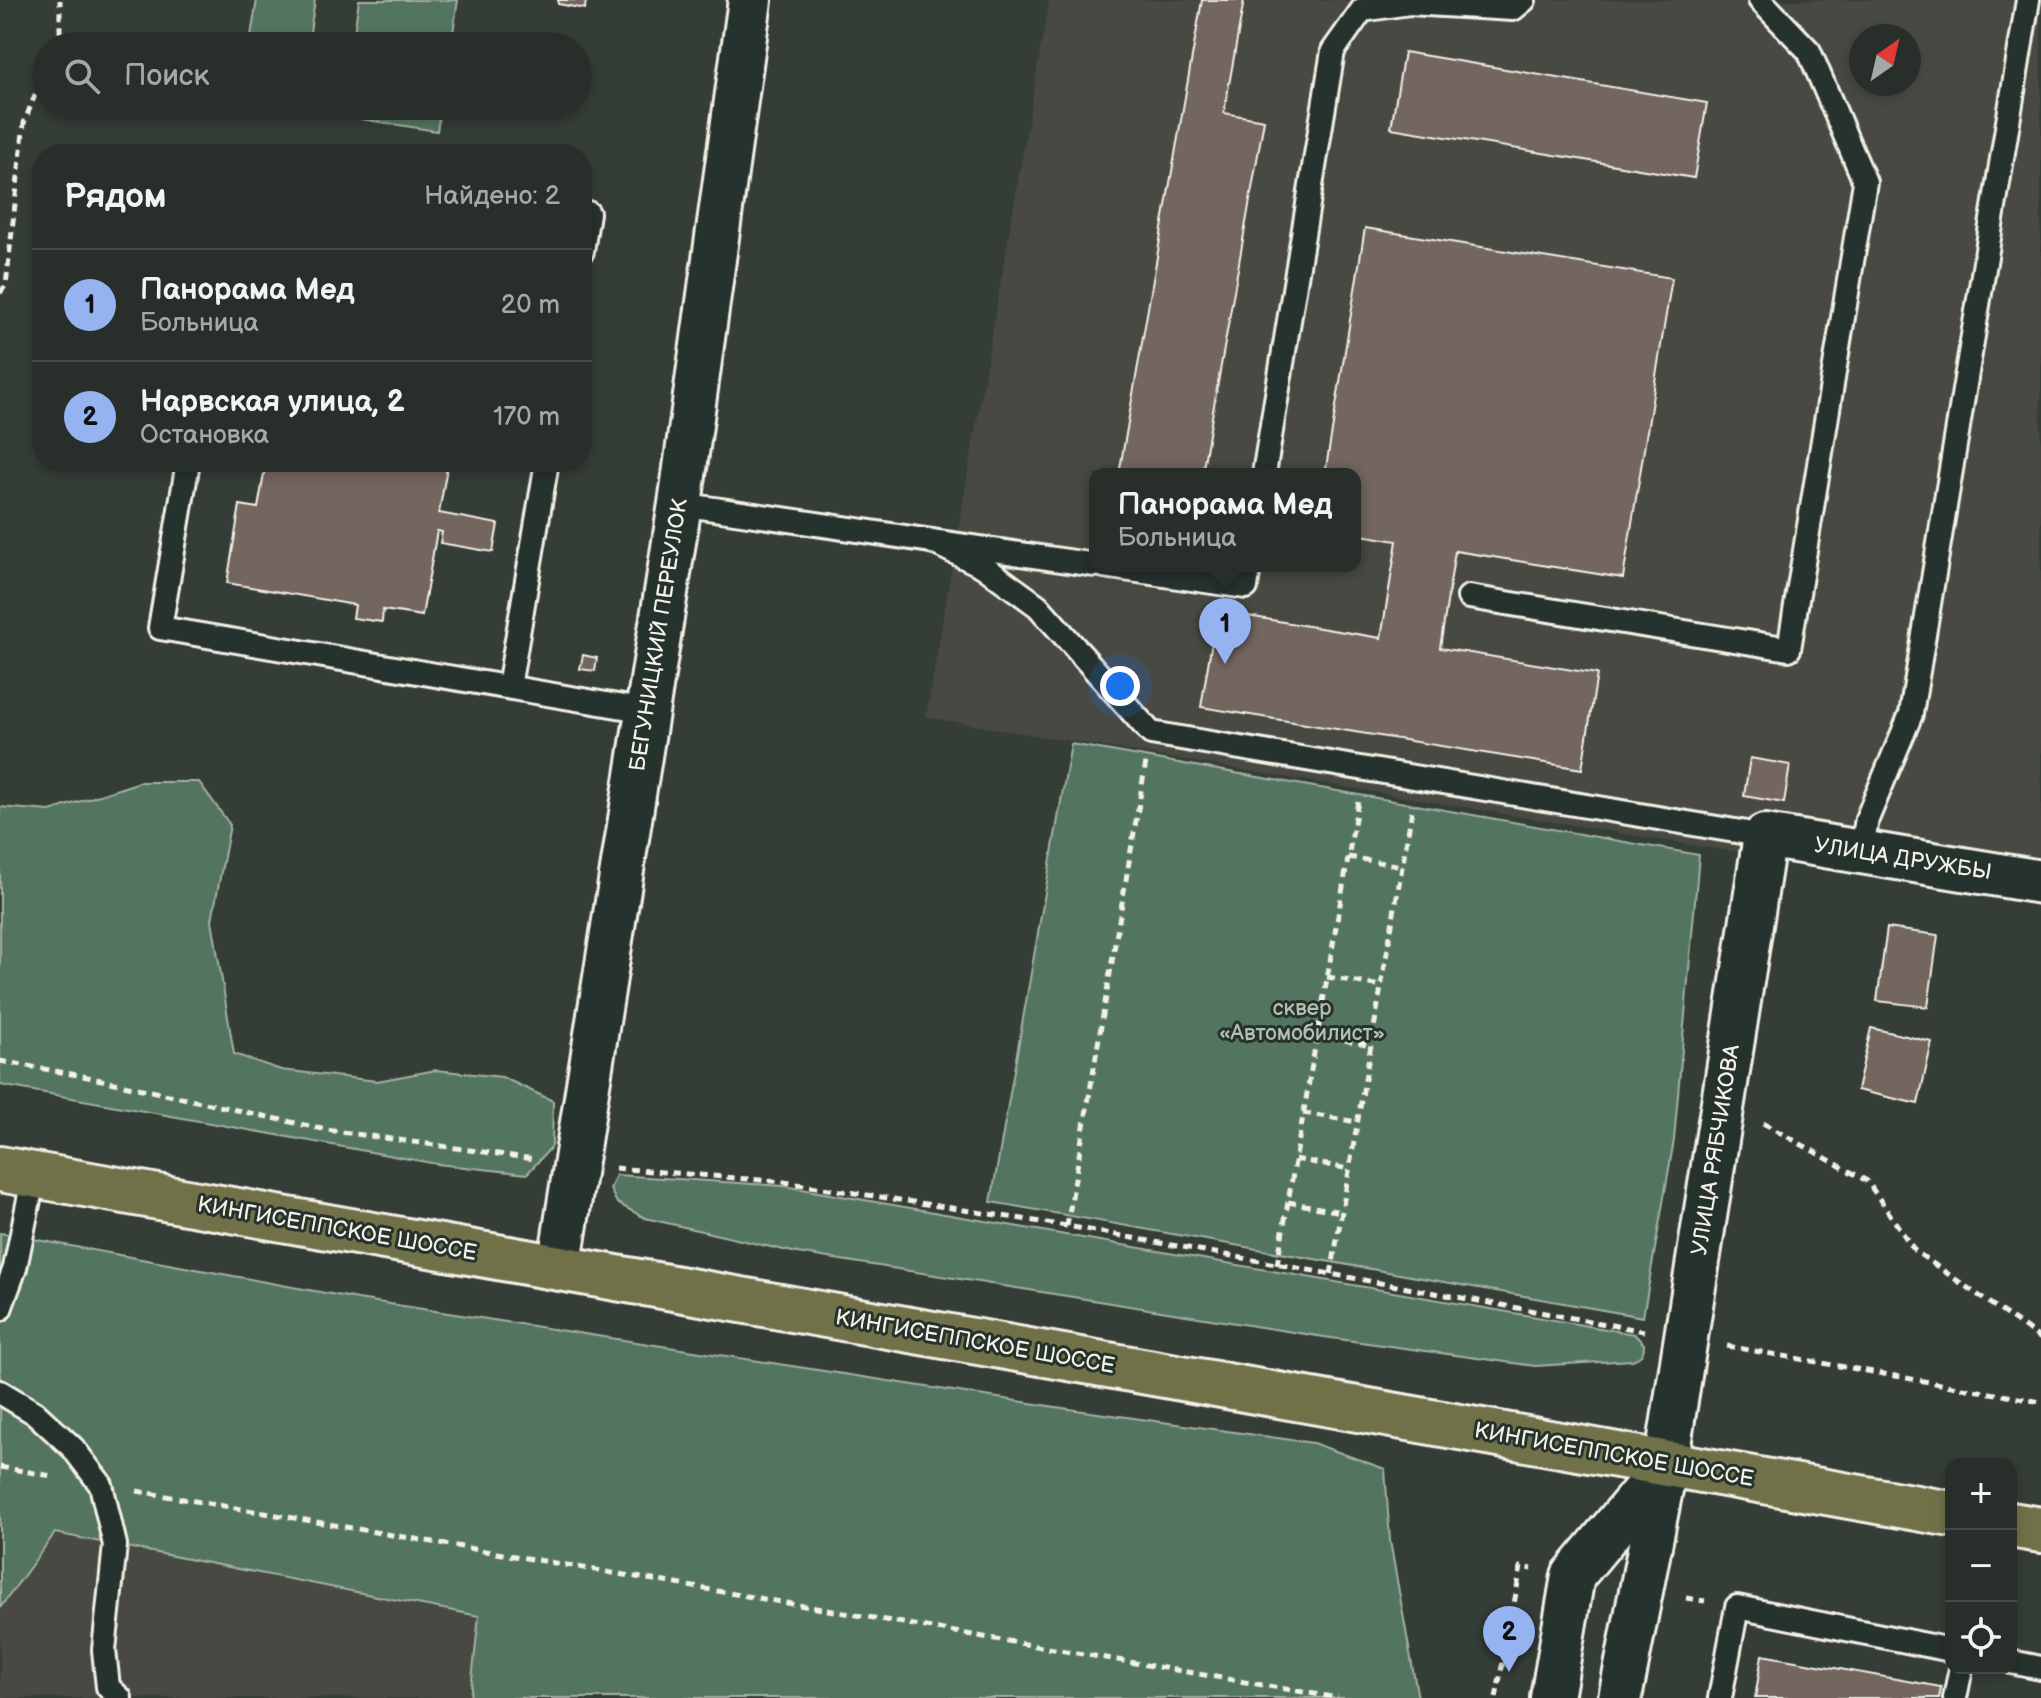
<!DOCTYPE html>
<html lang="ru">
<head>
<meta charset="utf-8">
<style>
	:root { --surface:#282e29; --page:#343a35; --text:#f1f3f6; --muted:#a5a8a8; --line:#444a46; --accent:#95b2f1 }
	body { margin:0; font-family:"Balsamiq Sans",sans-serif; background:var(--page); color:var(--text) }
	.controls { position:absolute; right:24px; bottom:24px; display:grid; overflow:hidden; border-radius:16px; box-shadow:0 4px 12px #0003 }
	.controls button { width:72px; height:72px; display:grid; place-items:center; padding:0; border:0; border-bottom:2px solid var(--line); background:var(--surface); color:var(--text); font:40px sans-serif }
	.compass { position:absolute; left:1849px; top:24px; width:72px; height:72px; border-radius:50%; background:var(--surface); box-shadow:0 4px 12px #0003; rotate:34deg }
	.you { position:absolute; left:1120px; top:686px; width:28px; height:28px; margin:-20px; border:6px solid #fff; border-radius:50%; background:#1a73e8; box-shadow:0 0 0 12px #1a73e833 }
	.badge { display:grid; place-items:center; width:52px; height:52px; border-radius:50%; background:var(--accent); color:#111; font-size:26px; font-weight:700 }
	.pin { position:absolute; translate:-50% -66px; filter:drop-shadow(0 2px 4px #0008) }
	.pin::after { content:''; position:absolute; top:42px; width:28px; height:24px; background:inherit; clip-path:polygon(0 0,100% 0,50% 100%) }
	.popup { position:absolute; left:1089px; top:468px; width:272px; height:104px; box-sizing:border-box; display:grid; place-content:center; border-radius:16px; background:var(--surface); filter:drop-shadow(0 2px 6px #0005); font-size:26px; white-space:nowrap; color:var(--muted) }
	.popup b { font-size:30px; color:var(--text) }
	.popup::after { content:''; position:absolute; left:50%; top:100%; margin-left:-16px; border:16px solid transparent; border-top-color:var(--surface) }
	.list { margin:0; padding:0; list-style:none }
	h2 { display:flex; justify-content:space-between; align-items:center; height:104px; margin:0; padding:0 32px; font-size:34px }
	h2 small { font-size:26px; font-weight:400; color:var(--muted) }
	.list li { display:grid; grid-template-columns:52px 1fr auto; gap:24px; align-items:center; box-sizing:border-box; height:112px; padding:0 32px; border-top:2px solid var(--line) }
	.list b { display:block; font-size:30px; white-space:nowrap }
	.list p { margin:0; font-size:26px; white-space:nowrap; color:var(--muted) }
	.list em { font-size:26px; font-style:normal; color:var(--muted) }
	.icon { flex:none; width:44px; height:44px; fill:none; stroke:currentColor; stroke-width:2; stroke-linecap:round; stroke-linejoin:round }
	.map { position:relative; flex:none; width:2041px; height:1698px; overflow:hidden }
	.search { position:absolute; background:var(--surface); box-shadow:0 4px 12px #0003; left:32px; top:32px; width:560px; height:88px; display:flex; align-items:center; gap:20px; box-sizing:border-box; padding:0 28px; border-radius:44px; color:var(--muted); font-size:30px }
	.panel { position:absolute; background:var(--surface); box-shadow:0 4px 12px #0003; left:32px; top:144px; width:560px; height:328px; border-radius:32px }
	.map>svg:first-child { display:block }
	.built { fill:#474943; fill-rule:evenodd }
	.green { fill:#53745f; stroke:#a4b2a4; stroke-width:2 }
	.building { fill:#72665e; stroke:#f4f1e8; stroke-width:2 }
	.lines { fill:none; stroke-linecap:round; stroke-linejoin:round }
	.service-casing { stroke:#f4f1e8; stroke-width:28 }
	.minor-casing { stroke:#f4f1e8; stroke-width:48 }
	.primary-casing { stroke:#f4f1e8; stroke-width:50 }
	.path { stroke:#f4f1e8; stroke-width:5; stroke-dasharray:8 6; stroke-linecap:butt }
	.service { stroke:#26332d; stroke-width:22 }
	.minor { stroke:#26332d; stroke-width:42 }
	.primary { stroke:#70704a; stroke-width:44 }
	.labels { text-anchor:middle; dominant-baseline:central; stroke-width:6; stroke-linejoin:round; paint-order:stroke }
	.street-label { font-size:22px; fill:#f4f1e8; stroke:#26332d }
	.park-label { font-size:22px; fill:#b4bfb1; stroke:#26332d }
</style>
</head>
<body>
<div class="map">
<svg width="2041" height="1698" viewBox="0 0 2041 1698">
	<rect width="100%" height="100%" fill="#353d37"/>
	<filter id="ink" filterUnits="userSpaceOnUse"><feTurbulence type="fractalNoise" baseFrequency=".0125" numOctaves="2"/><feDisplacementMap in="SourceGraphic" scale="16" xChannelSelector="R" yChannelSelector="G"/><feConvolveMatrix kernelMatrix="1 2 1 2 8 2 1 2 1" color-interpolation-filters="sRGB"/></filter>
	<g filter="url(#ink)">
		<g class="built">
			<path d="M1049,0H2041V897L1703,847L926,717ZM1861,36H1909V84H1861ZM1095,474H1355V566H1095Z"/>
			<polygon points="55,1533 479,1616 470,1698 0,1698 0,1608"/>
		</g>
		<g class="green">
			<polygon points="257,0 315,0 308,45 251,36"/>
			<polygon points="359,0 458,0 451,46 352,46"/>
			<polygon points="342,106 441,106 437,131 341,116"/>
			<polygon points="1071,744 1699,855 1674,1140 1643,1317 991,1202"/>
			<polygon points="140,782 199,782 230,825 212,920 234,1054 281,1070 377,1081 436,1070 502,1077 553,1101 552,1146 527,1174 437,1164 0,1085 0,807 50,811"/>
			<path d="M616,1175L784,1186L1634,1334L1644,1344C1644,1354 1641,1357 1632,1360L1535,1366L1324,1337L797,1253L645,1218L617,1203L610,1189Z"/>
			<polygon points="0,1233 358,1299 1069,1409 1313,1443 1385,1469 1390,1541 1418,1698 470,1698 479,1616 55,1533 0,1608"/>
		</g>
		<g class="building">
			<polygon points="558,0 586,0 585,9 558,4"/>
			<polygon points="1202,0 1244,0 1224,113 1264,120 1202,474 1119,474"/>
			<polygon points="1404,52 1707,103 1694,178 1391,128"/>
			<polygon points="1365,228 1672,278 1623,578 1455,551 1440,648 1597,674 1582,769 1201,707 1217,611 1381,638 1397,541 1355,534 1355,474 1325,474"/>
			<polygon points="266,462 448,462 439,513 498,524 493,552 440,543 442,532 437,531 422,616 383,610 382,622 353,618 355,605 227,583 240,505 258,508"/>
			<polygon points="583,655 597,658 595,671 580,669"/>
			<polygon points="1750,758 1790,765 1784,803 1744,796"/>
			<polygon points="1887,928 1938,935 1928,1007 1877,1001"/>
			<polygon points="1871,1028 1932,1042 1918,1104 1857,1090"/>
			<polygon points="1762,1655 1941,1687 1939,1698 1755,1698"/>
		</g>
		<g class="lines">
			<g class="service-casing">
				<g id="service">
					<polyline points="582,212 588,213 582,251"/>
					<polyline points="188,462 160,628 647,711"/>
					<polyline points="1264,474 1333,51 1362,10 1409,3 1513,9 1524,0"/>
					<polyline points="680,504 1095,565"/>
					<polyline points="931,541 983,566 1038,606 1151,733 1765,836"/>
					<polyline points="1104,566 1246,587 1249,566"/>
					<polyline points="1469,597 1789,649 1865,182 1809,51 1760,0"/>
					<polyline points="509,687 547,462"/>
					<polyline points="1861,853 1867,819 1911,714 2028,0"/>
					<polyline points="0,1309 15,1268 34,1175"/>
					<polyline points="0,1392 35,1413 73,1448 101,1485 115,1545 104,1650 108,1687 120,1698"/>
					<polyline points="2011,1662 2041,1668"/>
					<polyline points="1720,1698 1737,1607 1951,1650"/>
					<polyline points="1955,1698 1961,1668"/>
				</g>
			</g>
			<g class="minor-casing">
				<g id="minor">
					<polyline points="559,1268 680,504 750,0"/>
					<polyline points="1552,1698 1573,1576 1663,1468"/>
					<polyline points="1620,1698 1666,1464 1765,836 2041,882"/>
				</g>
			</g>
			<g class="primary-casing">
				<g id="primary">
					<polyline points="0,1169 1951,1514"/>
					<polyline points="2011,1525 2041,1530"/>
				</g>
			</g>
			<g class="path">
				<polyline points="54,46 60,32 60,0"/>
				<polyline points="0,293 6,285 24,123 46,67"/>
				<polyline points="1348,857 1402,866"/>
				<polyline points="1327,977 1381,986"/>
				<polyline points="1317,1035 1371,1045"/>
				<polyline points="0,1061 83,1076 327,1130 534,1159"/>
				<polyline points="1303,1113 1357,1122"/>
				<polyline points="1763,1123 1867,1181 1915,1251 2041,1339"/>
				<polyline points="1295,1159 1349,1169"/>
				<polyline points="615,1168 784,1182 1067,1226 1644,1331"/>
				<polyline points="1288,1202 1341,1212"/>
				<polyline points="1067,1226 1146,762"/>
				<polyline points="1277,1265 1358,801"/>
				<polyline points="1331,1274 1412,810"/>
				<polyline points="1727,1346 2041,1402"/>
				<polyline points="0,1467 52,1476"/>
				<polyline points="137,1491 1338,1698"/>
				<polyline points="1686,1598 1705,1601"/>
				<polyline points="1496,1698 1521,1567 1532,1569"/>
			</g>
			<use href="#service" class="service"/>
			<use href="#minor" class="minor"/>
			<use href="#primary" class="primary"/>
		</g>
	</g>
	<g class="labels">
		<g class="street-label">
			<text transform="translate(659 635) rotate(-81)">БЕГУНИЦКИЙ ПЕРЕУЛОК</text>
			<text transform="translate(1903 859) rotate(9)">УЛИЦА ДРУЖБЫ</text>
			<text transform="translate(1716 1150) rotate(-81)">УЛИЦА РЯБЧИКОВА</text>
			<text transform="translate(337 1229) rotate(10)">КИНГИСЕППСКОЕ ШОССЕ</text>
			<text transform="translate(975 1342) rotate(10)">КИНГИСЕППСКОЕ ШОССЕ</text>
			<text transform="translate(1614 1455) rotate(10)">КИНГИСЕППСКОЕ ШОССЕ</text>
		</g>
		<g class="park-label">
			<text x="1302" y="1008">сквер<tspan x="1302" dy="25">«Автомобилист»</tspan></text>
		</g>
	</g>
</svg>
<div class="controls">
<button>+</button>
<button>−</button>
<button><svg class="icon" aria-label="locate" viewBox="0 0 24 24"><circle cx="12" cy="12" r="6"/><path d="M12 2v4M12 18v4M2 12h4M18 12h4"/></svg></button>
</div>
<svg class="compass" viewBox="-18 -18 36 36"><path d="M0-13l5 13h-10z" fill="#e53935"/><path d="M0 13l5-13h-10z" fill="#a5a8a8"/></svg>
<div class="you"></div>
<div class="pin badge" style="left:1225px;top:664px">1</div>
<div class="popup"><b>Панорама Мед</b>Больница</div>
<div class="pin badge" style="left:1509px;top:1672px">2</div>
<div class="search"><svg class="icon" aria-label="search" viewBox="0 0 24 24"><circle cx="10" cy="10" r="6"/><path d="M15 15l6 6"/></svg>Поиск</div>
<section class="panel">
<h2>Рядом<small>Найдено: 2</small></h2>
<ul class="list">
<li><span class="badge">1</span><div><b>Панорама Мед</b><p>Больница</p></div><em>20 m</em></li>
<li><span class="badge">2</span><div><b>Нарвская улица, 2</b><p>Остановка</p></div><em>170 m</em></li>
</ul>
</section>
</div>
</body>
</html>
